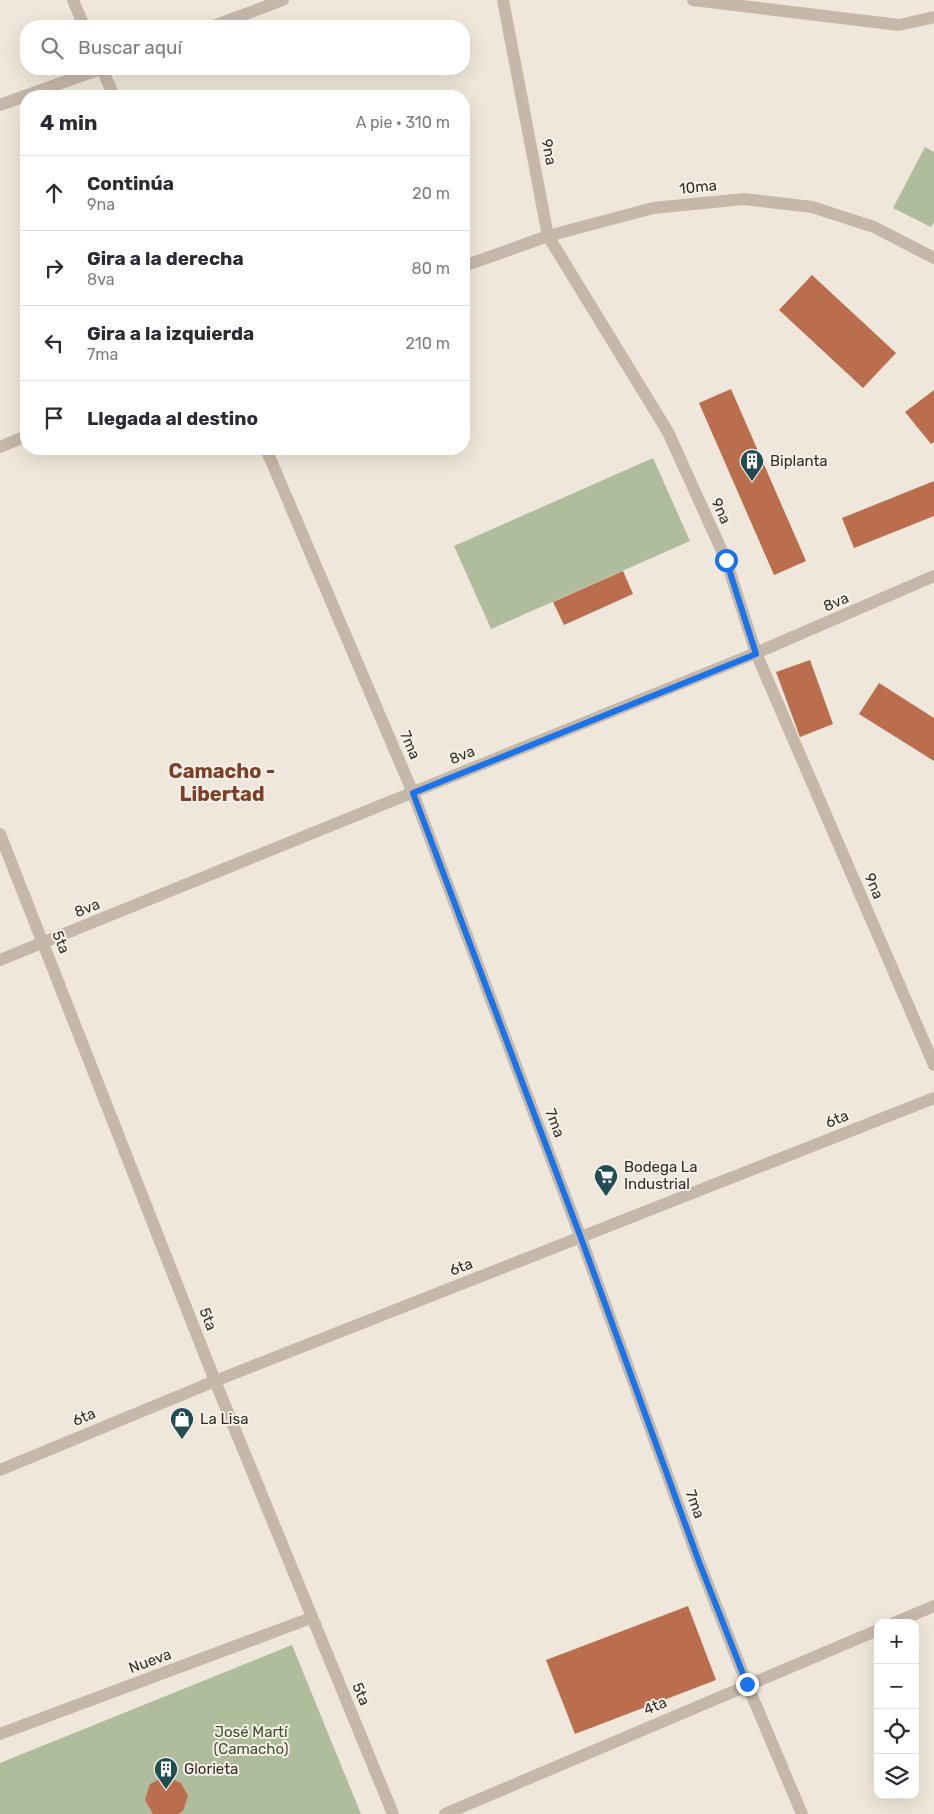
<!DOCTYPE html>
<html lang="es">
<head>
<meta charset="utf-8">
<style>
	:root { --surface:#fff; --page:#f7f7f7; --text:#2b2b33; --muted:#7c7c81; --line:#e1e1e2 }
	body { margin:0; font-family:Rubik,sans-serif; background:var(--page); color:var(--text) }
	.controls { position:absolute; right:15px; bottom:15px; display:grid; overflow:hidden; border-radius:10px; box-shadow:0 5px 20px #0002 }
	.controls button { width:45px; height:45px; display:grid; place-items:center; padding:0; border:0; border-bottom:1px solid var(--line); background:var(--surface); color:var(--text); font:25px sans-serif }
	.stop { position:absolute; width:15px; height:15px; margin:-11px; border:4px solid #1a73e8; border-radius:50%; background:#fff }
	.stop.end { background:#1a73e8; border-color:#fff; box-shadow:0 1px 5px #0008 }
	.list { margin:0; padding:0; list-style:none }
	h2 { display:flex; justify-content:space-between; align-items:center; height:65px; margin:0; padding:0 20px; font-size:21px }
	h2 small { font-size:16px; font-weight:400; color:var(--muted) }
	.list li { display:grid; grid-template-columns:32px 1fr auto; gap:15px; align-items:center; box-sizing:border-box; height:75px; padding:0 20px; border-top:1px solid var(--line) }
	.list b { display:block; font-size:19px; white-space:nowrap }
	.list p { margin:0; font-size:16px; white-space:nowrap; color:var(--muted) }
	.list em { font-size:16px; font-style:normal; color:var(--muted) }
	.icon { flex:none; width:28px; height:28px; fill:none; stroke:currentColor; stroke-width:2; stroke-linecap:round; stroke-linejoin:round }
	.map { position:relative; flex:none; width:934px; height:1814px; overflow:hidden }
	.search { position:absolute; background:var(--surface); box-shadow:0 5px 20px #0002; left:20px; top:20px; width:450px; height:55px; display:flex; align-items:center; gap:12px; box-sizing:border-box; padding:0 18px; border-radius:20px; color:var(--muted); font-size:19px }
	.panel { position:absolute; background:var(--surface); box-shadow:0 5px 20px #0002; left:20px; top:90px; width:450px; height:365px; border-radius:20px }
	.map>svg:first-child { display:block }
	.green { fill:#b0bd9d }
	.building { fill:#bb6e4e }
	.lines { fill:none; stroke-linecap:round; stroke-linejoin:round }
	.minor { stroke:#c6b8a8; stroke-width:12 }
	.route { stroke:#1a73e8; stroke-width:6 }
	.labels { text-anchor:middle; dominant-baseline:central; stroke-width:4; stroke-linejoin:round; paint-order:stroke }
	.street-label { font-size:15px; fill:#342c28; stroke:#f7f1e7 }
	.poi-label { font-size:15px; fill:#342c28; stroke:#f7f1e7; text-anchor:start }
	.park-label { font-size:15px; fill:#42502e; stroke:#f7f1e7 }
	.district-label { font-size:20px; font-weight:bold; fill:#7c4028; stroke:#f7f1e7 }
</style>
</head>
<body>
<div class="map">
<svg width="934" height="1814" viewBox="0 0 934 1814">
	<rect width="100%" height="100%" fill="#efe7db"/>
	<g class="green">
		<polygon points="925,147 934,152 934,222 931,227 893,208"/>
		<polygon points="653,458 690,541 491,629 454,546"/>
		<polygon points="292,1645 361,1814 0,1814 0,1763"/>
	</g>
	<g class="building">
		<polygon points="812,275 896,353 863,388 779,310"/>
		<polygon points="731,389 806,561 774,575 699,403"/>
		<polygon points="934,390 934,442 931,444 905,412"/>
		<polygon points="934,481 934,516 854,548 842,518"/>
		<polygon points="623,571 633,594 564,625 553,602"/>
		<polygon points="810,660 833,724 800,737 776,672"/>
		<polygon points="879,683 934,718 934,761 859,714"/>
		<polygon points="688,1606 716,1680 575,1734 546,1660"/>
		<polygon points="166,1776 181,1783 188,1796 183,1811 178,1814 153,1814 145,1800 150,1784"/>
	</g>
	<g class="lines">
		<g class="minor">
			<polyline points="73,0 84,26"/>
			<polyline points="503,0 548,236 668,432 726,560 756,653 934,1065"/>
			<polyline points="693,0 899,25 934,17"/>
			<polyline points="213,26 283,0"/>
			<polyline points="102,69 114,96"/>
			<polyline points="0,105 100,69"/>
			<polyline points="464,266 548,236 653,208 744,199 812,207 874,227 934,258"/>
			<polyline points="0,447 26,436"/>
			<polyline points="266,449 413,793 581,1238 699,1562 747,1684 802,1814"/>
			<polyline points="0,834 215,1381 393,1814"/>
			<polyline points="0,960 756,653 934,576"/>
			<polyline points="0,1470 215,1381 934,1098"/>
			<polyline points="894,1623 934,1606"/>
			<polyline points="0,1734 311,1618"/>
			<polyline points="445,1814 878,1630"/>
		</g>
	</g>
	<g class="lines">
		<polyline class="route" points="726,560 756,654 413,793 581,1238 699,1562 747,1684"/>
	</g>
	<defs>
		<g id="building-pin" transform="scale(1.25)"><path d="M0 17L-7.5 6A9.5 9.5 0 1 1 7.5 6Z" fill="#214c52" stroke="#f7f1e7"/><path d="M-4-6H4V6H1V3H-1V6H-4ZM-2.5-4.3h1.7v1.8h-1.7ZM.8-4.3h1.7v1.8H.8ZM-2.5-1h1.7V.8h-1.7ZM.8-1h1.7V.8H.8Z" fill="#fff"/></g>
		<g id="supermarket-pin" transform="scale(1.25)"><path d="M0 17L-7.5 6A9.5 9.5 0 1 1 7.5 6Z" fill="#214c52" stroke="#f7f1e7"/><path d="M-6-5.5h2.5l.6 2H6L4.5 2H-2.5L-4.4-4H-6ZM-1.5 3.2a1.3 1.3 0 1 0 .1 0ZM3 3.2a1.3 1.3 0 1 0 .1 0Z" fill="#fff"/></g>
		<g id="shop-pin" transform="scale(1.25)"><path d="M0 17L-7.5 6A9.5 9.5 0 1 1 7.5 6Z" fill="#214c52" stroke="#f7f1e7"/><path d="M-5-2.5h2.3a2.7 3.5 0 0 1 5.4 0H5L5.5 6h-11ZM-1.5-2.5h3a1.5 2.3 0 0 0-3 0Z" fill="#fff"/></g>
	</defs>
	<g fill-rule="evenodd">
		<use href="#building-pin" x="752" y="461"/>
		<use href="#supermarket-pin" x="606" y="1176"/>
		<use href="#shop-pin" x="182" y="1419"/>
		<use href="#building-pin" x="166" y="1769"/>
	</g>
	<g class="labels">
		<g class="street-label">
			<text transform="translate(549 152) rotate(79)">9na</text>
			<text transform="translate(698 187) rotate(-6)">10ma</text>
			<text transform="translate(721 511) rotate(66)">9na</text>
			<text transform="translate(836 602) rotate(-23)">8va</text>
			<text transform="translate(410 745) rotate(67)">7ma</text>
			<text transform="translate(462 755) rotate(-22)">8va</text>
			<text transform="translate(874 886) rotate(67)">9na</text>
			<text transform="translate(87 908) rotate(-22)">8va</text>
			<text transform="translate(61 942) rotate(68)">5ta</text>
			<text transform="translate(837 1119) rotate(-22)">6ta</text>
			<text transform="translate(555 1123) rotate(69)">7ma</text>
			<text transform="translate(461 1267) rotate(-21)">6ta</text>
			<text transform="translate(208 1319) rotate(69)">5ta</text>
			<text transform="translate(84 1417) rotate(-23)">6ta</text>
			<text transform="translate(695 1504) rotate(70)">7ma</text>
			<text transform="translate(150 1661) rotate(-20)">Nueva</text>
			<text transform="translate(361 1694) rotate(67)">5ta</text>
			<text transform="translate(655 1706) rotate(-23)">4ta</text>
		</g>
		<g class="poi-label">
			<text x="770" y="461">Biplanta</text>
			<text x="624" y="1167">Bodega La<tspan x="624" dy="17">Industrial</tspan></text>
			<text x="200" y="1419">La Lisa</text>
			<text x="184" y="1769">Glorieta</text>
		</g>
		<g class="park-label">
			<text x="251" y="1732">José Martí<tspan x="251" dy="17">(Camacho)</tspan></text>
		</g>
		<g class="district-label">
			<text x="222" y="771">Camacho -<tspan x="222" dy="23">Libertad</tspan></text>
		</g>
	</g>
</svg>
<div class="controls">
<button>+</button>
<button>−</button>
<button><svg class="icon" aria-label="locate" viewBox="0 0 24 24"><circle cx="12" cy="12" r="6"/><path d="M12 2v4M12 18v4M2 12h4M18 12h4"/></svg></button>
<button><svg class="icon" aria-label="layers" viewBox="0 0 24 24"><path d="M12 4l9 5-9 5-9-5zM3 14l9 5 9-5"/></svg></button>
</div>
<div class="stop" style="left:726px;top:560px"></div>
<div class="stop end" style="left:747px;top:1684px"></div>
<div class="search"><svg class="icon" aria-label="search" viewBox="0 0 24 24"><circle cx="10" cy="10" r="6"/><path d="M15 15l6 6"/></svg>Buscar aquí</div>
<section class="panel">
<h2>4 min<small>A pie · 310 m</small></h2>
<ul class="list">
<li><svg class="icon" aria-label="ahead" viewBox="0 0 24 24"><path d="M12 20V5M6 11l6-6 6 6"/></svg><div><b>Continúa</b><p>9na</p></div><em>20 m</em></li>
<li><svg class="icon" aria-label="right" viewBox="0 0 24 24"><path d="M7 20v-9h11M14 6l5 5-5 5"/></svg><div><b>Gira a la derecha</b><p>8va</p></div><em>80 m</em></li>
<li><svg class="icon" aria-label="left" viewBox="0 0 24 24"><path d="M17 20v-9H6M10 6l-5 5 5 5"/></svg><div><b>Gira a la izquierda</b><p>7ma</p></div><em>210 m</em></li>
<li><svg class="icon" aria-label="arrive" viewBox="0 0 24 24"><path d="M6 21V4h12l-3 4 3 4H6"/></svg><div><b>Llegada al destino</b></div></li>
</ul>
</section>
</div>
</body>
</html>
